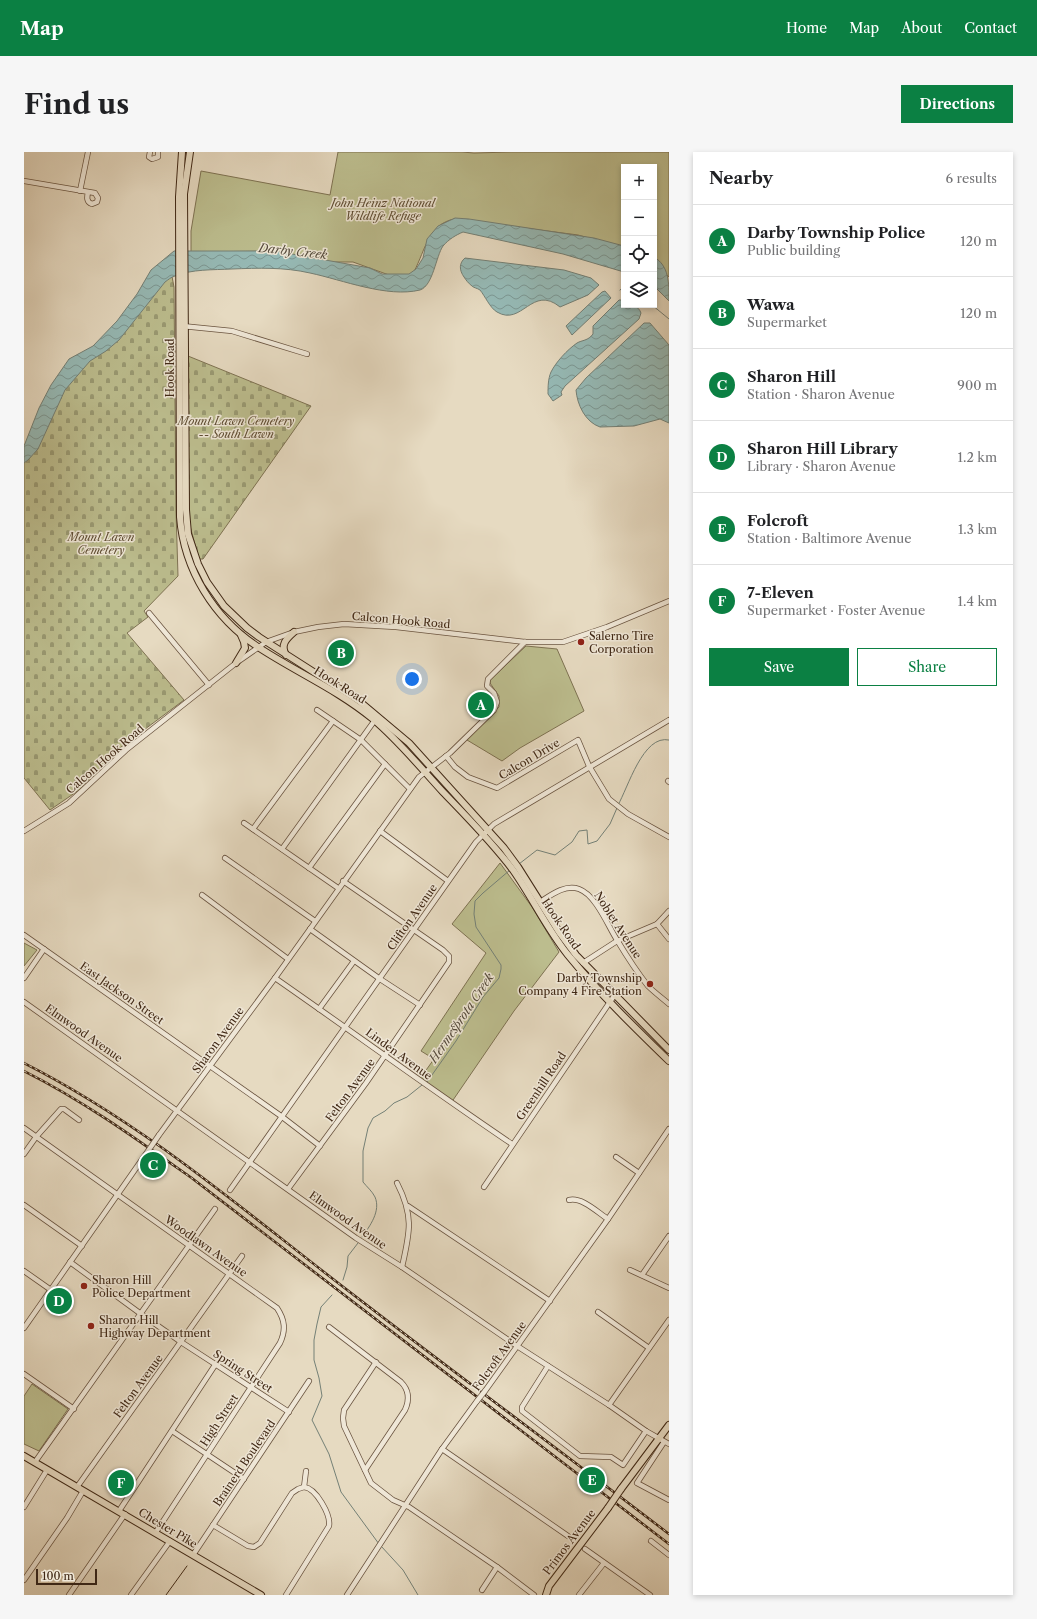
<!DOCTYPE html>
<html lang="en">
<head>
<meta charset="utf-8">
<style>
	:root { --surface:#fff; --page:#f6f6f6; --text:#202124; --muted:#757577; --line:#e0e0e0; --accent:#0b8043 }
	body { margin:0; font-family:"Libre Caslon Text",serif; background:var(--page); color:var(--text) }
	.controls { position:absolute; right:12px; top:12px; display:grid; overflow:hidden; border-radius:0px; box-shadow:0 2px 6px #0003 }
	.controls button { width:36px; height:36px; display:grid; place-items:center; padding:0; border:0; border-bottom:1px solid var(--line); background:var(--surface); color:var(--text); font:20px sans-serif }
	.scale { position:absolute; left:12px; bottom:10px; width:61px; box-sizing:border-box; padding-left:4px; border:2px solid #402815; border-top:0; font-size:11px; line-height:14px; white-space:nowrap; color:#402815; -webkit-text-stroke:3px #efe7d7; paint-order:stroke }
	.you { position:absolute; left:388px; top:527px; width:14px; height:14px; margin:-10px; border:3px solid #fff; border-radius:50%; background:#1a73e8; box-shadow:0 0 0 6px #1a73e833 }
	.badge { display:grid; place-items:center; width:26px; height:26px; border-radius:50%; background:var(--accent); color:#fff; font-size:13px; font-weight:700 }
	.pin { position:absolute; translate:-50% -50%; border:2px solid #fff; box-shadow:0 1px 4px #0006 }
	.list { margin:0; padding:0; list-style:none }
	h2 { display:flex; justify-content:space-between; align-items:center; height:52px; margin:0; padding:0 16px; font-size:17px }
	h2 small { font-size:13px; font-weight:400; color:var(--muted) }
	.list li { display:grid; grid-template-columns:26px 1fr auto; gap:12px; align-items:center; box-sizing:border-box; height:72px; padding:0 16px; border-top:1px solid var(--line) }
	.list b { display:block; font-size:15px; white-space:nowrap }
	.list p { margin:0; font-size:13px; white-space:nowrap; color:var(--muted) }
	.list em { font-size:13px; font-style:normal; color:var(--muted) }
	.actions { display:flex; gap:8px; padding:12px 16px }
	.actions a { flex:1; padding:9px 0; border:1px solid var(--accent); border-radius:0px; text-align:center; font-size:14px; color:var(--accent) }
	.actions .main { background:var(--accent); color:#fff }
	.icon { flex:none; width:22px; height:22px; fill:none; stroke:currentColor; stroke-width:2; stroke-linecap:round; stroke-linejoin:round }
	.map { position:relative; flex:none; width:645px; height:1443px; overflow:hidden; border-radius:0px }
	header { display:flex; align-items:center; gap:24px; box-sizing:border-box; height:56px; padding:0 20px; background:var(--accent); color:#fff }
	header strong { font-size:19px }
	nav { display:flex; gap:22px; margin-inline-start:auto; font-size:14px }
	.intro { display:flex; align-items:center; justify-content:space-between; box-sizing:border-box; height:96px; padding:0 24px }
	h1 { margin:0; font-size:28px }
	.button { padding:10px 18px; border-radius:0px; background:var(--accent); color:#fff; font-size:14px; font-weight:700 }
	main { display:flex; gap:24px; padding:0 24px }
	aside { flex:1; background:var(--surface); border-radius:0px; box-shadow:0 2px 6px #0003 }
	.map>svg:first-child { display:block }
	.green { fill:#bcbd8e; stroke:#7e7252 }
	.cemetery { fill:url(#cemetery-stones); stroke:#7e7252 }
	.water { fill:url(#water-waves); stroke:#748076 }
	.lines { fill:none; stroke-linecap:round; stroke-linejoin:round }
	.stream { stroke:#748076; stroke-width:1 }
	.minor-casing { stroke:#6a5440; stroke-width:6 }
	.major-casing { stroke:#402815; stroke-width:8 }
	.minor { stroke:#efe7d7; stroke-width:4.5 }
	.major { stroke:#e6dac1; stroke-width:6 }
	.tram { stroke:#402815; stroke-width:1 }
	.rail-casing { stroke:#402815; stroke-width:2.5 }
	.rail { stroke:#efe7d7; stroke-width:1; stroke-dasharray:3; stroke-linecap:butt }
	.minor-bridge-casing { stroke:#6a5440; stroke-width:6; stroke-linecap:butt }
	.major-bridge-casing { stroke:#402815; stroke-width:8; stroke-linecap:butt }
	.minor-bridge { stroke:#efe7d7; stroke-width:4.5 }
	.major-bridge { stroke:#e6dac1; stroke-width:6 }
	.poi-dot { fill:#8f2418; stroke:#efe7d7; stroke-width:1.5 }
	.labels { text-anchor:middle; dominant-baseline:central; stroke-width:3; stroke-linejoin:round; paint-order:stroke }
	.park-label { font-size:11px; font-style:italic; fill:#5f4d33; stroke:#efe7d7 }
	.street-label { font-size:11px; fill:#402815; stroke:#efe7d7 }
	.poi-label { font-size:11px; fill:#402815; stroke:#efe7d7; text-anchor:start }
	.water-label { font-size:12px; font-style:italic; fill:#564c3d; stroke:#efe7d7 }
</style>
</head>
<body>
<header>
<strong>Map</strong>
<nav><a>Home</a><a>Map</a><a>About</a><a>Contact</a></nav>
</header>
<div class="intro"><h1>Find us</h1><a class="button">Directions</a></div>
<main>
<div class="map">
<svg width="645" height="1443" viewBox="0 0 645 1443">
	<defs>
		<pattern id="cemetery-stones" width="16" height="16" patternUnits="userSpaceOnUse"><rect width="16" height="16" fill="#bcbd8e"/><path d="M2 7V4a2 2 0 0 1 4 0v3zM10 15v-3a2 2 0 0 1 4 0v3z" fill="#9a9a73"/></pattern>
		<pattern id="water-waves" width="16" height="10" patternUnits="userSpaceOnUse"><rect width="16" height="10" fill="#96bab6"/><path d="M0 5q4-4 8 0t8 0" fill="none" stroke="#7c9793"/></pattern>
	</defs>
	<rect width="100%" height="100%" fill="#e6dac1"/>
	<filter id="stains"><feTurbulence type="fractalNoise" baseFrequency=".005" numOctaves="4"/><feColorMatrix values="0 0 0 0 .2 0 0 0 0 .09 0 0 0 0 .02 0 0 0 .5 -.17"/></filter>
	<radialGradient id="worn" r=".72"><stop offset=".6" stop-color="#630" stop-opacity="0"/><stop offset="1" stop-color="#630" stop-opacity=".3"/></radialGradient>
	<g class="green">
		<path d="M314,0H438L450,1L487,0H645V125L630,110V15H600V96L554,83L431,67C403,71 400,104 388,123H365L329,110H295L247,99L167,100V79L177,19L306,43Z"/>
		<polygon points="502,494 533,497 560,559 496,596 478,609 443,588 475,555 475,544 466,531 466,528"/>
		<polygon points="476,711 508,755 535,800 490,859 427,951 395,928 410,907 397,899 462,801 428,772"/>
		<polygon points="0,791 13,798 0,814"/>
		<polygon points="8,1232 44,1257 15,1299 0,1292 0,1244"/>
	</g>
	<g class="cemetery">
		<polygon points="146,114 150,135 152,359 154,424 120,459 124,465 103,481 160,548 93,598 55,638 26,658 0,626 0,304 24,252"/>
		<polygon points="164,204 287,254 179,407 175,407 166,374 165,361"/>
	</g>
	<g class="water">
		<path d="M431,66L445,67L570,86L600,94V120L539,102L439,80C432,83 425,87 419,94C412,104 409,134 396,138C363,146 319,128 286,121C260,115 234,116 208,117C189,118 168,117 151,124C147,125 144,128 141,130L95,188L82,199L66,209L41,238L14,297L4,308L0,311V294L15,256L27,233L45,207L69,194L93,169L113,142L127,118L150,99H251L346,116L358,122H385L392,117L399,106L403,87L414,74Z"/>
		<path d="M630,105C645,114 645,130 645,149L630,134Z"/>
		<path d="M441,106L540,118L567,126L575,133L564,143L536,155C508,132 498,175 473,160C466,156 461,144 456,138C453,136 450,136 448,134C444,131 442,128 440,125C435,118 435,111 441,106Z"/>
		<polygon points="581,139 587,146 548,183 542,174 578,140"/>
		<path d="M595,148H600V153C608,153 614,153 617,161L615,167L541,234L537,240L538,243L529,249L524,242C524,235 524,227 527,220C532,210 543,198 553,191C558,188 564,189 569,182V174Z"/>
		<path d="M620,171H626L645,193V271L636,267L610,274L576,275C561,270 553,252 552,238L562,226Z"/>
	</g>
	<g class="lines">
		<g class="stream">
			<polyline points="596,138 600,135"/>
			<polyline points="628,153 645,167"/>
			<path d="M594,653C604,636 619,582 645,588"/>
			<polyline points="495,712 513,698 531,703 548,690 555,679 563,678 564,692 573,689 586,672 593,656"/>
			<polyline points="403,930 432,889 459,845 475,826 477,817 477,813 452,775 450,762 451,749 459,741 486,718"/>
			<path d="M338,1085C346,1074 357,1059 351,1045C348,1039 343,1035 339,1030V999L344,976L349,966L361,959L370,951L383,945L398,933"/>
			<polyline points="319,1128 323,1115 324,1104 334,1091"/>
			<polyline points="308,1143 297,1155 293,1172 290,1188 290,1208 295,1226 298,1244 288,1268 305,1302 317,1340 355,1392"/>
			<polyline points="357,1394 379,1418 394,1443"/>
		</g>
		<g class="minor-casing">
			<g id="minor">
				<polyline points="126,0 125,5 128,7 134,5 134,0"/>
				<path d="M0,29L71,41L74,46L73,50L68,52C62,50 63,45 64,40"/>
				<polyline points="56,39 64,0"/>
				<polyline points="158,174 208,179 283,202"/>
				<polyline points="125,461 185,533"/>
				<polyline points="293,558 337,588 386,637"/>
				<polyline points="422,604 431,615 444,625 473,636 554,588 565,614 585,647 604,662 645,685"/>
				<polyline points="644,629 645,630"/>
				<polyline points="220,671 314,736"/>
				<polyline points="229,677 309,569"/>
				<polyline points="0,679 45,651 102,598 212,511 242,490 270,480 294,475 320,472 372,475 501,490 539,490 583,475 645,449"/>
				<polyline points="356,679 424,729"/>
				<polyline points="258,697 351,568"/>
				<polyline points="201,706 291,769"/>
				<polyline points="285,716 361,612"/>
				<polyline points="178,743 264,807"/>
				<path d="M516,750C527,743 541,732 555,737C572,743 584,774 593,788C602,803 613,820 624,834C630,840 638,846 645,852"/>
				<polyline points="633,772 645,787"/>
				<polyline points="286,777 356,827 396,853"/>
				<polyline points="0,783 257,964 296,994"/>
				<polyline points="559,811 593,789 633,772 645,759"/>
				<polyline points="0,826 20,797"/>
				<path d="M251,826C330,881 408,938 488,992"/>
				<polyline points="0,850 332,1086 378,1115 493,1194 585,1253 622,1279 645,1292"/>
				<polyline points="295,857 330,809"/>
				<path d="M0,976L253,1156C261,1168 262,1178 256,1191L132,1380"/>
				<polyline points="135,983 251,826 395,625 426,601 470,558 473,550 470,541 463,534 464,527 501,490"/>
				<polyline points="0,1002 12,985 37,957 40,957 55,968"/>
				<polyline points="592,1005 615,1021"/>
				<path d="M373,1031C390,1064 386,1080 378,1115"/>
				<polyline points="460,1035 590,844"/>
				<polyline points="264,1037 342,931 425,810 425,804 419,798 319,729"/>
				<polyline points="206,1038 452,690 470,672 645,568"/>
				<path d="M545,1048C558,1045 573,1060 584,1067"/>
				<polyline points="0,1053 58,1094"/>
				<polyline points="384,1054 526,1149"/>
				<polyline points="46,1110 117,1162 157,1190 265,1260"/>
				<polyline points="606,1118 645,1136"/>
				<polyline points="0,1119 27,1138"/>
				<polyline points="618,1123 645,1084"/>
				<polyline points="574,1160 625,1196"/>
				<path d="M305,1175L377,1230C385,1238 386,1247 381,1258L341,1318"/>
				<polyline points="0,1176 124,999"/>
				<polyline points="352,1210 320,1258 319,1266 320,1274 347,1331 369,1348 385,1355 473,1415 510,1443"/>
				<polyline points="524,1214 498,1255 498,1259 556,1304 587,1305 599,1313 622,1279"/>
				<polyline points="0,1222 50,1257"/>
				<polyline points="461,1239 584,1067 645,977"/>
				<polyline points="585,1253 645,1168"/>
				<polyline points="148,1279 220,1327"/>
				<polyline points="640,1290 613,1331 645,1348"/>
				<polyline points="418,1297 544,1384"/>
				<polyline points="11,1310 191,1057"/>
				<polyline points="53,1335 218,1104"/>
				<polyline points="280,1335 282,1319"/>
				<polyline points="0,1355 23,1318"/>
				<polyline points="95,1359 191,1213"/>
				<path d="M189,1373L224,1394L230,1395L236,1391L268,1341L274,1337L280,1335C292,1336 307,1363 305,1374L262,1443"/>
				<polyline points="627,1389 645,1403"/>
				<polyline points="561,1397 626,1443"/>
				<polyline points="169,1403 285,1229"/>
				<polyline points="0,1428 43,1366 59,1339"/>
				<polyline points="458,1438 473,1415"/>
				<polyline points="45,1443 101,1362"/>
				<polyline points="107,1443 146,1389"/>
				<polyline points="323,1443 418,1297 453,1249"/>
				<polyline points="555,1443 580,1411"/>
			</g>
		</g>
		<g class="major-casing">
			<g id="major">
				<path d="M158,0L155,45L156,365C160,418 190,466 234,495C272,520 314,538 349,567C375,589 396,615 419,640C443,665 468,690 489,718C508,745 523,777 544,803C575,841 610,875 645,909"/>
				<polyline points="166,0 160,42 162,358 164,382 174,412 183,430 200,454 223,476 235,485 335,549 385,591 480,696 494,715 535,780 552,803 645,898"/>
				<path d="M262,503C256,493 262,487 270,480"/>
				<polyline points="212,511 221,496 220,490 217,483"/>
				<polyline points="0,1304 237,1443"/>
				<polyline points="597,1337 645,1273"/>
				<polyline points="522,1443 525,1434 584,1356"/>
			</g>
		</g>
		<use href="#minor" class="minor"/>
		<use href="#major" class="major"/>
		<polyline class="tram" points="142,1443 163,1414"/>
		<g class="rail-casing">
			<g id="rail">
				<path d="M0,911C113,968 210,1050 309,1127C420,1213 534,1297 645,1382"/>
				<path d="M0,919C60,949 114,988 169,1027L645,1392"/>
			</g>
		</g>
		<use href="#rail" class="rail"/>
		<g class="minor-bridge-casing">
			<g id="minor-bridge">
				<polyline points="124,999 135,983"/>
				<polyline points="453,1249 461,1239"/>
			</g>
		</g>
		<g class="major-bridge-casing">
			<polyline id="major-bridge" points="584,1356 597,1337"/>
		</g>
		<use href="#minor-bridge" class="minor-bridge"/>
		<use href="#major-bridge" class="major-bridge"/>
	</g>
	<g class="poi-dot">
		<circle cx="557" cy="490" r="4"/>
		<circle cx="626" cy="832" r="4"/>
		<circle cx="60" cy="1134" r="4"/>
		<circle cx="67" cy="1174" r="4"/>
	</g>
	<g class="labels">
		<g class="park-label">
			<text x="359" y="51">John Heinz National<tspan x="359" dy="13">Wildlife Refuge</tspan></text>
			<text x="212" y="269">Mount Lawn Cemetery<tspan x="212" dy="13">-- South Lawn</tspan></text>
			<text x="77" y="385">Mount Lawn<tspan x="77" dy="13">Cemetery</tspan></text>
		</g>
		<g class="street-label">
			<text transform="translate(146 216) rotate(-90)">Hook Road</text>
			<text transform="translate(377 468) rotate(5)">Calcon Hook Road</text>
			<text transform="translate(316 533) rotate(32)">Hook Road</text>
			<text transform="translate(81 607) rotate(-41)">Calcon Hook Road</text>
			<text transform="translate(505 607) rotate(-31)">Calcon Drive</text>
			<text transform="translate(388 765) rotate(-55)">Clifton Avenue</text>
			<text transform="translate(537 772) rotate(56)">Hook Road</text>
			<text transform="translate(594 773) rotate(57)">Noblet Avenue</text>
			<text transform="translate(98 841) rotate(35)">East Jackson Street</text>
			<text transform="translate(60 881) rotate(35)">Elmwood Avenue</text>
			<text transform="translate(194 888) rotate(-54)">Sharon Avenue</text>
			<text transform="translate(375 902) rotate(36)">Linden Avenue</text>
			<text transform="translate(517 934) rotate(-56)">Greenhill Road</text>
			<text transform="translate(326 938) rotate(-54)">Felton Avenue</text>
			<text transform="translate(324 1068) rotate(35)">Elmwood Avenue</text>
			<text transform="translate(182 1094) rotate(35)">Woodlawn Avenue</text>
			<text transform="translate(475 1204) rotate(-54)">Folcroft Avenue</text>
			<text transform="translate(219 1219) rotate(33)">Spring Street</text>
			<text transform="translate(114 1234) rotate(-54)">Felton Avenue</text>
			<text transform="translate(195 1268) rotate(-57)">High Street</text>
			<text transform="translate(220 1311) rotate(-56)">Brainerd Boulevard</text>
			<text transform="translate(144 1376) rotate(31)">Chester Pike</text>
			<text transform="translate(545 1390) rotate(-53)">Primos Avenue</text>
		</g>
		<g class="poi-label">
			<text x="565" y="484">Salerno Tire<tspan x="565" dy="13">Corporation</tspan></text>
			<text x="618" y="826" text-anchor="end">Darby Township<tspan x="618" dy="13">Company 4 Fire Station</tspan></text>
			<text x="68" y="1128">Sharon Hill<tspan x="68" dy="13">Police Department</tspan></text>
			<text x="75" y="1168">Sharon Hill<tspan x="75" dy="13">Highway Department</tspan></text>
		</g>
		<g class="water-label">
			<text transform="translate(269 99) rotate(6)">Darby Creek</text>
			<text transform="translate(437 866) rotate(-56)">Hermesprota Creek</text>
		</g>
	</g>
	<rect width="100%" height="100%" filter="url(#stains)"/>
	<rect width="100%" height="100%" fill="url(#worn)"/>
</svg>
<div class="controls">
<button>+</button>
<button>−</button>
<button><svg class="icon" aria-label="locate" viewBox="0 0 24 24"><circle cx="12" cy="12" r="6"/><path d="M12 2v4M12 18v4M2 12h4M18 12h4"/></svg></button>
<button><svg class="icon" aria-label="layers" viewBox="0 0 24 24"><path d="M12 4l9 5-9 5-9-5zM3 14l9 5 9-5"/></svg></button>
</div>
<div class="scale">100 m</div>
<div class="you"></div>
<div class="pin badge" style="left:457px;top:553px">A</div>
<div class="pin badge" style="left:317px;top:501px">B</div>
<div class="pin badge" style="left:129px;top:1013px">C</div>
<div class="pin badge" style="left:35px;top:1149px">D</div>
<div class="pin badge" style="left:568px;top:1328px">E</div>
<div class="pin badge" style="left:97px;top:1331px">F</div>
</div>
<aside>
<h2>Nearby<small>6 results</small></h2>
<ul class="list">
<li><span class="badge">A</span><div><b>Darby Township Police</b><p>Public building</p></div><em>120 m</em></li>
<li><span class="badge">B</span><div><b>Wawa</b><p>Supermarket</p></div><em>120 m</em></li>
<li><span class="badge">C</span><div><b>Sharon Hill</b><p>Station · Sharon Avenue</p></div><em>900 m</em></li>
<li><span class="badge">D</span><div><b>Sharon Hill Library</b><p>Library · Sharon Avenue</p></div><em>1.2 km</em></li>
<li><span class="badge">E</span><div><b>Folcroft</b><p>Station · Baltimore Avenue</p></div><em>1.3 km</em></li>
<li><span class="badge">F</span><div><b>7-Eleven</b><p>Supermarket · Foster Avenue</p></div><em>1.4 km</em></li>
</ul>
<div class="actions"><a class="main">Save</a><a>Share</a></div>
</aside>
</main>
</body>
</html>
